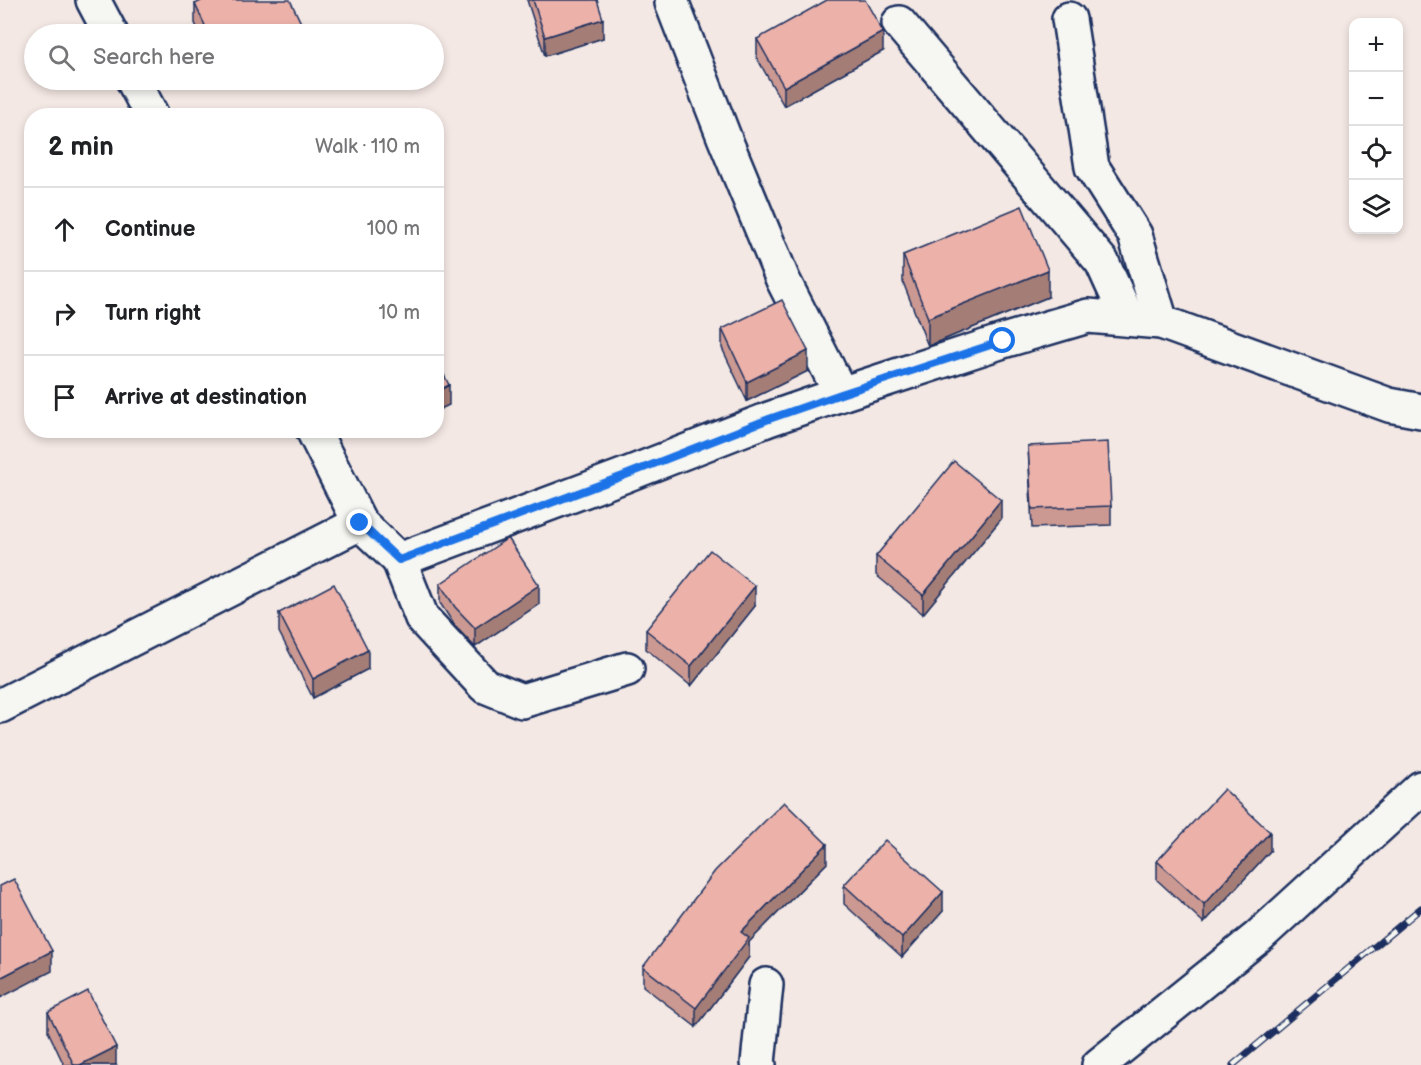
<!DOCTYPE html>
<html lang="en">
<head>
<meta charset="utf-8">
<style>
	:root { --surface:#fff; --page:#f2f2f2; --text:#202124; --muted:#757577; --line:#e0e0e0 }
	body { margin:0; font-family:"Balsamiq Sans",sans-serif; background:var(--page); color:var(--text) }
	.controls { position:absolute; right:18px; top:18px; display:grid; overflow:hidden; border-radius:12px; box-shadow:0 3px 9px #0003 }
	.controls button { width:54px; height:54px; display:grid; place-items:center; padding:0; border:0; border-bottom:2px solid var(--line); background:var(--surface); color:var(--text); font:30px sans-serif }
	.stop { position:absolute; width:18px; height:18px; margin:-14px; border:4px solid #1a73e8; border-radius:50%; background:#fff }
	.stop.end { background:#1a73e8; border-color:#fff; box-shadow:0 2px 6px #0008 }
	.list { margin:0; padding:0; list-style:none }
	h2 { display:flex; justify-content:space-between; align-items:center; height:78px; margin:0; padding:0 24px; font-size:26px }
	h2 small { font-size:20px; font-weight:400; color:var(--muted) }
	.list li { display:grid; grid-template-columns:39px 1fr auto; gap:18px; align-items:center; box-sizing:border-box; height:84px; padding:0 24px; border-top:2px solid var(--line) }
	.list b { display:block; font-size:22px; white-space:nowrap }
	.list em { font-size:20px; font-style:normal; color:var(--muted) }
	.icon { flex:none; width:33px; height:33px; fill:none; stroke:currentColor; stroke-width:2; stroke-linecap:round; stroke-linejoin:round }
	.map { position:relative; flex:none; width:1421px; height:1065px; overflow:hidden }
	.search { position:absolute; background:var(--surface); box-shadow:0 3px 9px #0003; left:24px; top:24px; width:420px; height:66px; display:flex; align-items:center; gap:15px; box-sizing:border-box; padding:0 21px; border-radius:33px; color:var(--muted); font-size:22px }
	.panel { position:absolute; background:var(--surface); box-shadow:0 3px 9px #0003; left:24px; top:108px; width:420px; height:330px; border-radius:24px }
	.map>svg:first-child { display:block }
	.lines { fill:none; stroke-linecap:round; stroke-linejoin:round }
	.minor-casing { stroke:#1b2f5e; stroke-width:38 }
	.minor { stroke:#f6f6f2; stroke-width:33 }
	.rail-casing { stroke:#1b2f5e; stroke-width:7 }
	.rail { stroke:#f6f6f2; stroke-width:4.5; stroke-dasharray:14; stroke-linecap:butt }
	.wall { fill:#cb9992; stroke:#1b2f5e; stroke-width:1.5 }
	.shaded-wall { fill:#a57d77; stroke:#1b2f5e; stroke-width:1.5 }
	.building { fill:#ecb2aa; stroke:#1b2f5e; stroke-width:1.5 }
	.route { stroke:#1a73e8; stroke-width:8 }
</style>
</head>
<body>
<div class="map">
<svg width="1421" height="1065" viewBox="0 0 1421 1065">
	<rect width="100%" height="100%" fill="#f4e8e4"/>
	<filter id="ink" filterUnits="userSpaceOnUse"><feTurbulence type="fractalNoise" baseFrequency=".0167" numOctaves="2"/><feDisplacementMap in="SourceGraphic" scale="12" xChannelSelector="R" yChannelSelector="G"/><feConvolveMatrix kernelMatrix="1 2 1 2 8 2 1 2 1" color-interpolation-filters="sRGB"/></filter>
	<g filter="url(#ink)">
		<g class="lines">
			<g class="minor-casing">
				<g id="minor">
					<polyline points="93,0 111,34"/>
					<polyline points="672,3 724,137 783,280 841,394"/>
					<polyline points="1069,19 1092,167 1135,235 1161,322"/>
					<polyline points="899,23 1102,262 1128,319"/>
					<polyline points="133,80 152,116"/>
					<polyline points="313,430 360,523 399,560 623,476 769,419 841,394 1003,341 1088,316 1161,322 1389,405 1421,411"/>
					<polyline points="399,560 422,618 485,686 522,701 627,669"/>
					<polyline points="0,706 360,523"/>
					<polyline points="759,1065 758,1063 766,985"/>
					<polyline points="1099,1065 1258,937 1421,788"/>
				</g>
			</g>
			<use href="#minor" class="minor"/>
			<g class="rail-casing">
				<polyline id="rail" points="1233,1065 1421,908"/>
			</g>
			<use href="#rail" class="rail"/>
		</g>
		<g class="wall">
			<polygon points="527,0 597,0 603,38 545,56"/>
			<polygon points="195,4 301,34 200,34 195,23"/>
			<polygon points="757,39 883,51 784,106 757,58"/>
			<polygon points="903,255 1048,297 928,346 903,282"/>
			<polygon points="722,329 808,371 747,401 722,348"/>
			<polygon points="1028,446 1111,506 1111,525 1032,528"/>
			<polygon points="1001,519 923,614 876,575 876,556"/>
			<polygon points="440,584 539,604 475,647 455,626 440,603"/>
			<polygon points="755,606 691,686 646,649 646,630"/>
			<polygon points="279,613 368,669 313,698 279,632"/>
			<polygon points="1270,851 1204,923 1157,880 1157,861"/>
			<polygon points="827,863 749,942 749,957 696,1027 643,986 643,967"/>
			<polygon points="844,885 943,911 902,957 844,904"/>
			<polygon points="48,1012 116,1065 64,1065 48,1031"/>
		</g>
		<g class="shaded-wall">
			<polygon points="603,19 603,38 545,56 545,37"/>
			<polygon points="301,23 301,34 277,34"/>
			<polygon points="883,32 883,51 784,106 784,87"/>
			<polygon points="1048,270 1048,297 928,346 928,318"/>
			<polygon points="808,351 808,371 747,401 747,382"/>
			<polygon points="449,385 449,405 436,411 436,392"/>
			<polygon points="1001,500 1001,519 923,614 923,595"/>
			<polygon points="539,585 539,604 475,647 475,628"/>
			<polygon points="755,586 755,606 691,686 691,666"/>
			<polygon points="368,650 368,669 313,698 313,679"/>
			<polygon points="1270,832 1270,851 1204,923 1204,904"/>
			<polygon points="827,844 827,863 749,942 749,957 696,1027 696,1008 741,932"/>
			<polygon points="943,892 943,911 902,957 902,938"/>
			<polygon points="52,951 52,971 0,998 0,978"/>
			<polygon points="116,1047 116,1065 80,1065"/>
		</g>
		<g class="building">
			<polygon points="203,0 290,0 301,23 277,34 209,34 195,4"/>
			<polygon points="533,0 597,0 603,19 545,37"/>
			<polygon points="827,0 865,0 883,32 784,87 757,39"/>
			<polygon points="1022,206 1048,270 928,318 903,255"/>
			<polygon points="782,300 808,351 747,382 722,329"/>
			<polygon points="436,359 449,385 436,392"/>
			<polygon points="1108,442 1111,506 1032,509 1028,446"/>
			<polygon points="954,461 1001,500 923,595 876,556"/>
			<polygon points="508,538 539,585 475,628 455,607 440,584"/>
			<polygon points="710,550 755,586 691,666 646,630"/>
			<polygon points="334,584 368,650 313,679 279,613"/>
			<polygon points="1224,789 1270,832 1204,904 1157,861"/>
			<polygon points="784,802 827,844 741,932 749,938 696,1008 643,967 715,871"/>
			<polygon points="885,840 943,892 902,938 844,885"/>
			<polygon points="14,879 52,951 0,978 0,886"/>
			<polygon points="88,991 116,1047 80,1065 74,1065 48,1012"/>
		</g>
	</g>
	<g class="lines" filter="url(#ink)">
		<polyline class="route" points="360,523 399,560 623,476 769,419 841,394 1003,341"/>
	</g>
</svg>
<div class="controls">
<button>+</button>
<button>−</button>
<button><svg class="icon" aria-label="locate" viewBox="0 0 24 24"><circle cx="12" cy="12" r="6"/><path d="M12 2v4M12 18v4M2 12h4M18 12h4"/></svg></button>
<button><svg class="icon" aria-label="layers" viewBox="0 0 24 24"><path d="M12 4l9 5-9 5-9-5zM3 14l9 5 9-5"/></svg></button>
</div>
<div class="stop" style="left:1003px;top:341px"></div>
<div class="stop end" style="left:360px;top:523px"></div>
<div class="search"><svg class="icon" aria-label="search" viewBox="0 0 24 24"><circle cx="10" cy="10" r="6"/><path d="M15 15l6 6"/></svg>Search here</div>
<section class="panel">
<h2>2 min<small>Walk · 110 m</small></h2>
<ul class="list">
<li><svg class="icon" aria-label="ahead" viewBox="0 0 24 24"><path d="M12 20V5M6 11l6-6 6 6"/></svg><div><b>Continue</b></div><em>100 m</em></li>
<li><svg class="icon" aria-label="right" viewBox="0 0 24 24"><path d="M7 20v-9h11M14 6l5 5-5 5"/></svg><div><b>Turn right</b></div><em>10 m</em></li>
<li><svg class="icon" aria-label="arrive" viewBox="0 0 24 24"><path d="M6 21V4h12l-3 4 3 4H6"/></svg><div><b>Arrive at destination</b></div></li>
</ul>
</section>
</div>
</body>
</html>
